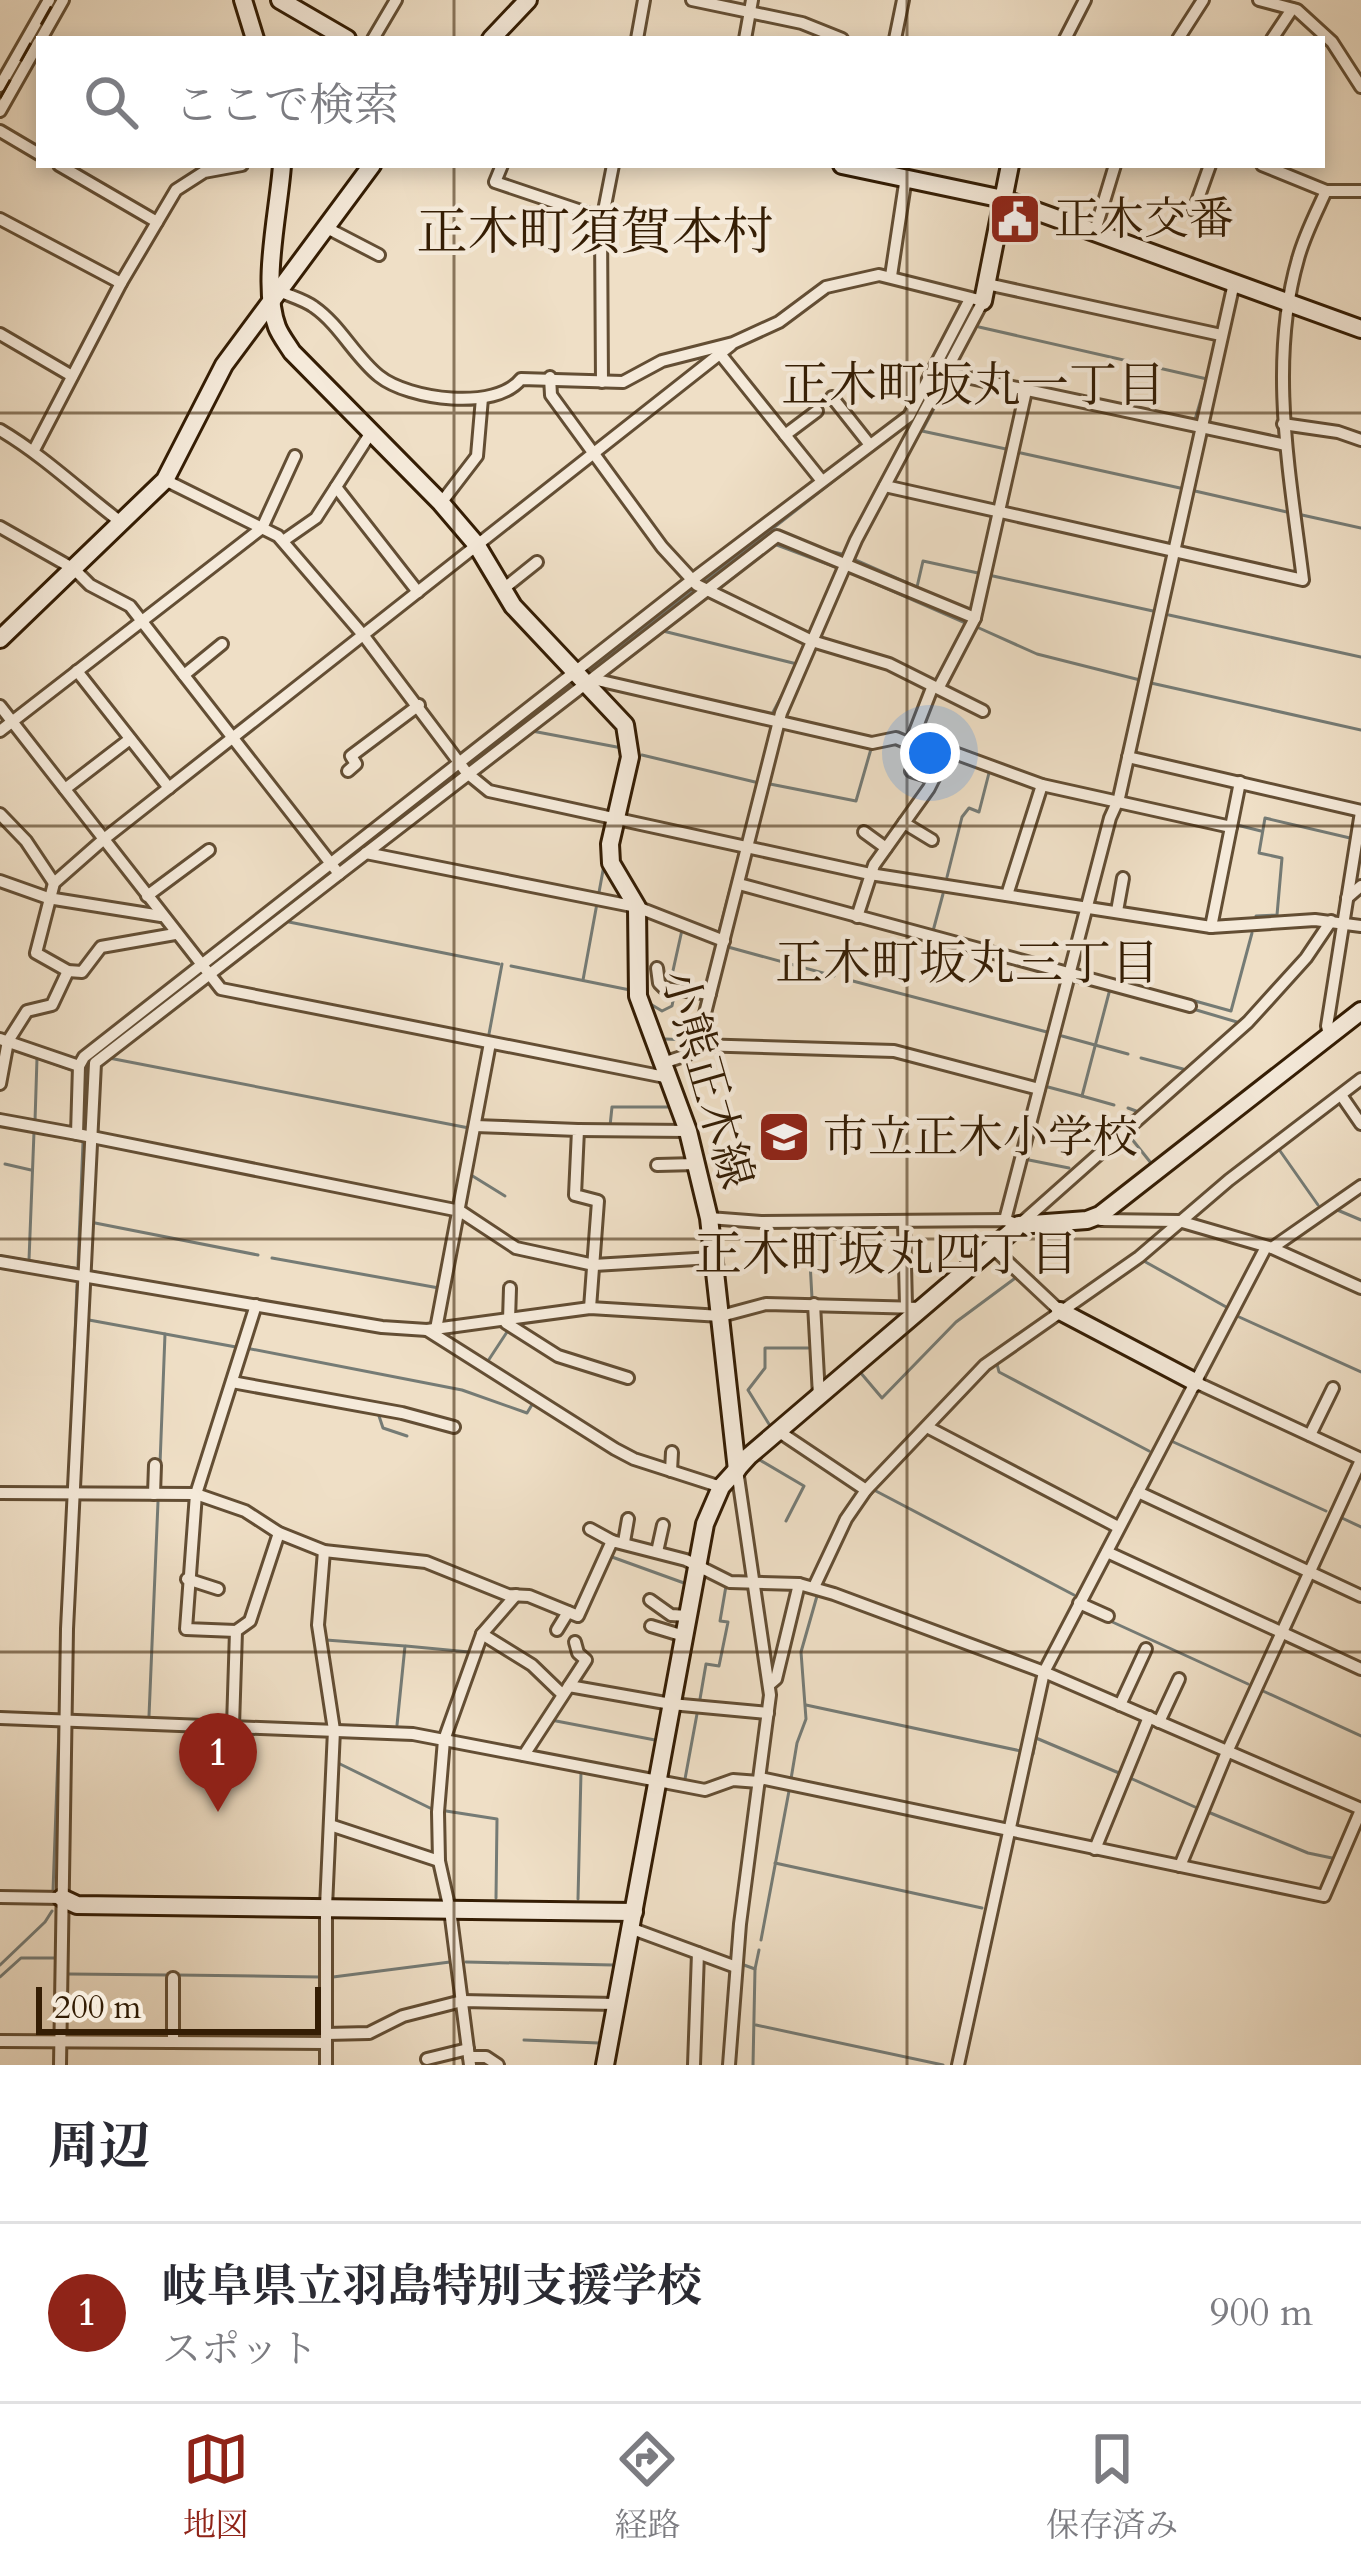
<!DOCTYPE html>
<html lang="ja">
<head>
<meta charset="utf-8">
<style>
	:root { --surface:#fff; --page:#f2f2f3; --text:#2b2b33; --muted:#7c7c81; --line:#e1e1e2; --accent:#8f2418 }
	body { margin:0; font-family:Cardo,"Noto Serif JP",serif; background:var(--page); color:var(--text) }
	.scale { position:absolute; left:36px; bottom:30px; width:285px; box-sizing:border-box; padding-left:12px; border:6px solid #341d04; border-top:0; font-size:33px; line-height:42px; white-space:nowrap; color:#341d04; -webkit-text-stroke:9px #f5eada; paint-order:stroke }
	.you { position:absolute; left:930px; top:753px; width:42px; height:42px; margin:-30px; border:9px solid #fff; border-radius:50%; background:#1a73e8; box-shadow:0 0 0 18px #1a73e833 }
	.badge { display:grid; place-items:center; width:78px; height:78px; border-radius:50%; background:var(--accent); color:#fff; font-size:39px; font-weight:700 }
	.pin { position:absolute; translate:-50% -99px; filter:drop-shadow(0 3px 6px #0008) }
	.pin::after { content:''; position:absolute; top:63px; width:42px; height:36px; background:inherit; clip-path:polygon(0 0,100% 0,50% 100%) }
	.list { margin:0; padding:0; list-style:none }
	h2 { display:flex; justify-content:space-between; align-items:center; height:156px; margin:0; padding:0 48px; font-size:51px }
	h2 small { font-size:39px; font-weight:400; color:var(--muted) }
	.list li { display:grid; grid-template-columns:78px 1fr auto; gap:36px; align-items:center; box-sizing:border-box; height:180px; padding:0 48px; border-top:3px solid var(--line) }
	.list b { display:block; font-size:45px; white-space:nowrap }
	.list p { margin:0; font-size:39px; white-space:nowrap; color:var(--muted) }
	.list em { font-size:39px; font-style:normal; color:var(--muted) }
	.icon { flex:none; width:66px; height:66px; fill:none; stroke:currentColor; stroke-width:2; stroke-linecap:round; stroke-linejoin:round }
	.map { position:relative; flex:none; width:1361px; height:2065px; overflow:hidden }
	.search { position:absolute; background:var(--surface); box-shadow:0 6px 18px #0003; left:36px; right:36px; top:36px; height:132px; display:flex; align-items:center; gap:30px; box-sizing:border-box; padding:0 42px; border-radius:0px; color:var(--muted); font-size:45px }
	.sheet { height:336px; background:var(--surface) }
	nav { display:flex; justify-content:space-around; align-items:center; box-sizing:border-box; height:168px; border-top:3px solid var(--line); background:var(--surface); font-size:33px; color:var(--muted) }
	nav a { display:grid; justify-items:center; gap:6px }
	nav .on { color:var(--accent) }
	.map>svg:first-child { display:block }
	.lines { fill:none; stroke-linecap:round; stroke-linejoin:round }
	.stream { stroke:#757b75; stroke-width:3 }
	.street-casing { stroke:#634e34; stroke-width:16 }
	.secondary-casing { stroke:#341d04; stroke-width:22 }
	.street { stroke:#f5eada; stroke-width:10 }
	.secondary { stroke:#f5eada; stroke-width:16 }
	.rail { stroke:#341d04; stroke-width:3; stroke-dasharray:21 21; stroke-linecap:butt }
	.grid { fill:none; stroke:#341d04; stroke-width:3; stroke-opacity:0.55 }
	.labels { text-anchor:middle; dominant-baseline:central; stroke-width:9; stroke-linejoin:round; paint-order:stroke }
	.poi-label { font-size:45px; fill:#341d04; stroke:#f5eada; text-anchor:start }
	.street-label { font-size:45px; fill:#341d04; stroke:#f5eada }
	.neighbourhood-label { font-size:48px; fill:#341d04; stroke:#f5eada }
	.quarter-label { font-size:51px; fill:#341d04; stroke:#f5eada }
</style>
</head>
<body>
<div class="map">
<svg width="1361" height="2065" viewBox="0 0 1361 2065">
	<rect width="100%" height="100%" fill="#efdfc6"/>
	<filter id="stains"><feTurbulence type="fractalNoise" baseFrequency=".00167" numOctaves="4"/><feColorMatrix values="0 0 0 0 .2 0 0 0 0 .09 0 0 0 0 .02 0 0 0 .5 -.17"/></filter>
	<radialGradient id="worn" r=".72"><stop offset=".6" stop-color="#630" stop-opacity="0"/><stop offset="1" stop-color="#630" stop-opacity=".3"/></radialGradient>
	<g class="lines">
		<g class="stream">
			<polyline points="979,327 1207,379 1194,423"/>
			<polyline points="949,380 922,431 1006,449"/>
			<polyline points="1021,453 1180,488"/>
			<polyline points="1195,491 1287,512"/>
			<polyline points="1302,515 1361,528"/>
			<polyline points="758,540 913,419 942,368"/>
			<polyline points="777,545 838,568 836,573"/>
			<polyline points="821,549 842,554"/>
			<polyline points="856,560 917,587 923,561 978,573"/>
			<polyline points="851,573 965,623"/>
			<polyline points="993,576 1153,611"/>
			<polyline points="704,581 760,540"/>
			<polyline points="1169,615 1361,657"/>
			<polyline points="979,628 1037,654 1140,680"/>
			<polyline points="663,631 797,664"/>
			<polyline points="587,672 691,591"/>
			<polyline points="1151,683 1361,730"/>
			<polyline points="771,716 788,684"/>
			<polyline points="532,731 622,748"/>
			<polyline points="642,755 755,782"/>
			<polyline points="467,765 573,683"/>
			<polyline points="470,782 485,794"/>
			<polyline points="770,784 856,801 871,749"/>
			<polyline points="1237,825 1261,831"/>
			<polyline points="340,864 460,771"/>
			<polyline points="947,877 962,817 969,808 979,812 989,773"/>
			<polyline points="1256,916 1277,915 1282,858 1259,853 1265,818 1350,838"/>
			<polyline points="289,922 499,964"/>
			<polyline points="911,925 954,937"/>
			<polyline points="254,931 328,873"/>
			<polyline points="933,931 943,894"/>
			<polyline points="719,932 733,878"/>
			<polyline points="728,947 834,976"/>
			<polyline points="1015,953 1065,967"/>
			<polyline points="511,966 630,990"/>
			<polyline points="207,968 222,955"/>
			<polyline points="583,980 604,865"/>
			<polyline points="849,980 1047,1032"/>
			<polyline points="670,984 682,930 715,943"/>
			<polyline points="1152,990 1185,999"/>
			<polyline points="169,997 196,976"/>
			<polyline points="1195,1001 1231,1011 1252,933"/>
			<polyline points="647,1002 662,1011 672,1006 675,991"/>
			<polyline points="1193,1009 1237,1022"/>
			<polyline points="489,1034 502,964"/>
			<polyline points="1062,1036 1128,1054"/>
			<polyline points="665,1039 690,1040"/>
			<polyline points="705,1040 736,1041"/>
			<polyline points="20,1052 72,1070"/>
			<polyline points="109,1058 469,1128"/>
			<polyline points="1141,1058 1183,1069"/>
			<polyline points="1048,1087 1082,1096 1110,989"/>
			<polyline points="1082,1096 1114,1105"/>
			<polyline points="1128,1108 1136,1111"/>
			<polyline points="35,1121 37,1058"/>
			<polyline points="610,1126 612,1107 673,1107"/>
			<polyline points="83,1131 88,1063 95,1055"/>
			<polyline points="1127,1133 1151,1163"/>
			<polyline points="1278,1148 1318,1205"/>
			<polyline points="1016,1157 1023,1130"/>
			<polyline points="1029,1160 1069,1168"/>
			<polyline points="5,1164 31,1170"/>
			<polyline points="471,1175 505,1196"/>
			<polyline points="1335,1209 1361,1220"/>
			<polyline points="90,1222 258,1255"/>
			<polyline points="0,1256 80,1269"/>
			<polyline points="272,1258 439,1288"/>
			<polyline points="29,1260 34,1132"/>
			<polyline points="1142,1260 1228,1308"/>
			<polyline points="791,1262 810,1262 812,1298"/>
			<polyline points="78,1266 83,1142"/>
			<polyline points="89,1271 174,1286"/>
			<polyline points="1104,1288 1131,1269"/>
			<polyline points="225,1295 316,1311"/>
			<polyline points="1237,1316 1361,1372"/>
			<polyline points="89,1320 236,1347"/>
			<polyline points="431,1324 435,1304"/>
			<polyline points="246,1348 462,1390 527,1413 533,1403"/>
			<polyline points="486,1364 507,1332"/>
			<polyline points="997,1364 999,1372 1149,1451"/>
			<polyline points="860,1372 882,1398 956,1322 1014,1279"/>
			<polyline points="378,1413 383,1428 407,1436"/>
			<polyline points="772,1429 748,1390 765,1368 765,1348 808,1348"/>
			<polyline points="1169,1440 1326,1511"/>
			<polyline points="758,1459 804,1486 786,1521"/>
			<polyline points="70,1462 77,1284"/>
			<polyline points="160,1464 165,1334"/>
			<polyline points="874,1490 1074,1595"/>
			<polyline points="867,1497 923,1438"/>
			<polyline points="29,1498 67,1498"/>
			<polyline points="1342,1518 1361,1527"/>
			<polyline points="612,1557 684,1583"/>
			<polyline points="823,1581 838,1547"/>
			<polyline points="1108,1620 1248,1684"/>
			<polyline points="326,1640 405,1646 397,1725"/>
			<polyline points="406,1646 469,1652"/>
			<polyline points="1263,1691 1361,1736"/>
			<polyline points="700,1699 706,1664 719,1666 728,1622 720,1621 726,1586"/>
			<polyline points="806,1705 1021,1751"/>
			<polyline points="60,1711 61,1701"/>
			<polyline points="149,1716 158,1502"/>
			<polyline points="551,1720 655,1740"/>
			<polyline points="339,1734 338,1763 432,1809"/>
			<polyline points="1033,1754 1036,1738 1119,1773"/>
			<polyline points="1130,1778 1195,1807"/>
			<polyline points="685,1779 697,1714"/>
			<polyline points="791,1779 797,1743 806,1719 801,1652 817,1596"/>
			<polyline points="446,1811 497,1819 496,1898"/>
			<polyline points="1208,1812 1308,1853 1332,1858"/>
			<polyline points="775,1863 982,1908"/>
			<polyline points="53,1891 59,1728"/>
			<polyline points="578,1899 581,1772"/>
			<polyline points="761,1940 789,1791"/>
			<polyline points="466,1962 613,1965"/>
			<polyline points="0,1965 45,1922 52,1911"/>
			<polyline points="744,1965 755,1969 759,1950"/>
			<polyline points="69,1974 168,1975"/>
			<polyline points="177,1975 320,1977"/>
			<polyline points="0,1977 21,1958 55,1958"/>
			<polyline points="333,1977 450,1962"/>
			<polyline points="756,2025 943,2065"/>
			<polyline points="524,2040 599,2043"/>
			<polyline points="753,2065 755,1969"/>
		</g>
		<g class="street-casing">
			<g id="street">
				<polyline points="692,0 802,23 842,39"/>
				<polyline points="1259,0 1297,10 1332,42 1361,87"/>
				<polyline points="41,39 63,0"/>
				<polyline points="373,39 396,0"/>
				<polyline points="637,39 644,0"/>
				<polyline points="745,39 752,0"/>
				<polyline points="895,39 903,0"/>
				<polyline points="1065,39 1085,0"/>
				<polyline points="1178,39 1203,0"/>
				<polyline points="1272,39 1292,9"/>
				<polyline points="0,86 49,0"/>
				<polyline points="0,111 39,42"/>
				<polyline points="0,131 39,154"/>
				<polyline points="59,165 157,222"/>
				<polyline points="502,165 495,182 602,218"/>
				<polyline points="1262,165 1326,191 1361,191"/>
				<polyline points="1194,210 1210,165"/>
				<polyline points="0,219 121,283"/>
				<polyline points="327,228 379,255"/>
				<polyline points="1095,231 1115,165"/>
				<polyline points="891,276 906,177"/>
				<polyline points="987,284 1221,335"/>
				<path d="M279,291C290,296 305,300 314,307C340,325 355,357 379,376C409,400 496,411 521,379L623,382L662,361L733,343L779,322L826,287L879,275L983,301L856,540L781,713L697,1045L687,1055L663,1063"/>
				<polyline points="0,334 72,376"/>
				<polyline points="721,355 822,481"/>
				<polyline points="947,373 1286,445"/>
				<polyline points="550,377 551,395 662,547 697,585 812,641 889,664 983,711"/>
				<polyline points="602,382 601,226 613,165"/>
				<polyline points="832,397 870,445"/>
				<polyline points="1283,424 1338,432 1361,440"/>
				<path d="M0,430C44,456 81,492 122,523"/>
				<polyline points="785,435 817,411"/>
				<polyline points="34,450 121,283 176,190 204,172 242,165"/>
				<polyline points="165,480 278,536 364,636 467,773 489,791 870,874 1211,927 1315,920 1361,926"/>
				<path d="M885,486L1303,580C1290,475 1268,363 1298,259C1304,236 1316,213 1326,191"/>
				<polyline points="336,487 418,592"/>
				<polyline points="441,503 477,456 482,398"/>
				<polyline points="0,527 74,569 90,585 130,606 339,874 95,1063 67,1629 60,2065"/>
				<polyline points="283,541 316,518 370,434"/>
				<polyline points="502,590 537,562"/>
				<polyline points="77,671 169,788"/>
				<polyline points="184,675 222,644"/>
				<polyline points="588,683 597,680 872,743 896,738 944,758 949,751 1042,785 1231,827"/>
				<polyline points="939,687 975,618 1026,391"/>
				<polyline points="0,706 221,989 670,1078"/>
				<polyline points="0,731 262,528 295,456"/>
				<polyline points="911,742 932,688"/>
				<polyline points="1128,757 1361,811"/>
				<polyline points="348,771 356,764 351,756 419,705"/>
				<polyline points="911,771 934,778"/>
				<polyline points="65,789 130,739"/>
				<polyline points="0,814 26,841 54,883"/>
				<polyline points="904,823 932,840"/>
				<polyline points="864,832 886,848"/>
				<polyline points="366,853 637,907 724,941"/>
				<polyline points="339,874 777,536 975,618"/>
				<polyline points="0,881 48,898 161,916"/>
				<polyline points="739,884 1190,1006"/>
				<polyline points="1007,895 1042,785"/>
				<polyline points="147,896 209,850"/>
				<polyline points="1347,898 1361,886"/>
				<polyline points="1117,911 1123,878"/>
				<polyline points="857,917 874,865 929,788 944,758"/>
				<polyline points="1211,927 1240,782"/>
				<polyline points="175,934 101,947 82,972 68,971 36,953 54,883 104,839 731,345"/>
				<polyline points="657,968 659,983 664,988 710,994"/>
				<polyline points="1329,1035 1327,1026 1361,812"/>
				<polyline points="0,1039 79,1066 77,1134 0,1120"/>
				<polyline points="697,1045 894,1051 1039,1089"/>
				<polyline points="79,1066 84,1057 692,580 909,416 970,299"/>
				<polyline points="0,1084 8,1041 27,1011 52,1005 68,971"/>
				<polyline points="1341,1095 1361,1124"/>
				<polyline points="475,1126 578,1130 575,1195 598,1201 590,1308"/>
				<polyline points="578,1130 688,1131"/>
				<polyline points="77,1134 460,1211 516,1248 594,1265 713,1258"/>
				<polyline points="657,1165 697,1164"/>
				<polyline points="1100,1215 1101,1220 1179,1221 1272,1248 1361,1288"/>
				<polyline points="709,1218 761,1222 1005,1220 1019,1225 1248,1022 1306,958 1331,921"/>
				<polyline points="1005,1220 1110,818 1119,798 1234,283"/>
				<polyline points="904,1222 906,1306"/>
				<polyline points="993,1248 1060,1311"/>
				<polyline points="1272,1248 1361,1186"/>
				<polyline points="0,1262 382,1327 427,1330 590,1308 721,1316 766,1304 922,1308"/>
				<polyline points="814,1304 819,1396"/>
				<polyline points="509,1320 510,1288"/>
				<polyline points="506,1323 558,1356 628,1378"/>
				<polyline points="436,1329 490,1043"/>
				<polyline points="427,1330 615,1449 634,1459 721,1487"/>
				<polyline points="232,1382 402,1413 454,1427"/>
				<polyline points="1195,1382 1361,1459"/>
				<polyline points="927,1427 1118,1527"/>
				<polyline points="778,1431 866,1490"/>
				<polyline points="1310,1435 1333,1388"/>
				<polyline points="671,1471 672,1452"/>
				<polyline points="1138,1492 1361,1596"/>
				<polyline points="0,1493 196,1494 245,1511 279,1533 324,1551 426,1562 508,1595 529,1596 578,1616 612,1541 686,1560 730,1582 799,1584 834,1594 1044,1672 1361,1809"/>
				<polyline points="154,1494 155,1465"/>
				<polyline points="590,1529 612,1541"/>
				<polyline points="624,1542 628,1519"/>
				<polyline points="324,1551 318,1625 334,1730 326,1907 326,2065"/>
				<polyline points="657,1552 663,1525"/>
				<polyline points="1107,1552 1361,1669"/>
				<polyline points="187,1579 218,1589"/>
				<polyline points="814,1587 846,1519 866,1490 985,1365 1139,1257 1229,1180 1361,1079"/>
				<polyline points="650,1600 671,1615 687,1616"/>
				<polyline points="1079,1603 1108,1616"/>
				<polyline points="651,1626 684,1636"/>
				<polyline points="557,1630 568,1612"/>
				<polyline points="236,1631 186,1629 196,1494 256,1305"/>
				<polyline points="482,1634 532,1665 561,1693"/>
				<polyline points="769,1685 776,1679 799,1584"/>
				<polyline points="569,1686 586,1660 578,1653 575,1642"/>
				<polyline points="1120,1705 1146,1649"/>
				<polyline points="0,1718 413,1734 705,1790 733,1780 759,1782"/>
				<polyline points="1159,1722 1179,1679"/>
				<polyline points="233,1726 236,1631 250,1621 279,1533"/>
				<polyline points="524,1755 569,1686 671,1704 768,1713"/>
				<polyline points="760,1778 1324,1896 1361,1810"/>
				<polyline points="330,1825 439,1861"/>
				<polyline points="1095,1849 1149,1717"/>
				<polyline points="1180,1866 1227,1752 1361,1460"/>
				<polyline points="0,1897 62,1898"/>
				<polyline points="630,1928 736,1967"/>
				<polyline points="173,1978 173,2042"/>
				<polyline points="326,2034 369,2033 403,2016 462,2001 616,2004"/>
				<polyline points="0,2041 326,2043"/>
				<polyline points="469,2057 486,2057 498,2065"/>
				<polyline points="427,2059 468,2049"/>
				<polyline points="470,2065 450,1910 439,1861 438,1812 444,1740 482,1634 516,1595"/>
				<polyline points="694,2065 698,1953"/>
				<polyline points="729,2065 740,1924 770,1695 737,1470"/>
				<polyline points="958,2065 1044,1672 1266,1247"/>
			</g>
		</g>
		<g class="secondary-casing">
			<g id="secondary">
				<polyline points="243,0 255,39"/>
				<polyline points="280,0 347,39"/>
				<polyline points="491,39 528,0"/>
				<path d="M282,165C279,210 261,285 277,327C280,335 287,344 292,352L441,503L476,544L513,606L625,725L630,757L610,844L611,863L637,907L638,996L688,1131L709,1218L737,1470"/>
				<polyline points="842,165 1003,199 1361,329"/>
				<polyline points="983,301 1010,165"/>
				<polyline points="0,639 165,480 224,365 372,165"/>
				<polyline points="1060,1311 1195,1382"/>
				<polyline points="62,1898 77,1905 634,1912"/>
				<polyline points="605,2065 705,1524 721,1487 749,1456 1019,1225 1087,1220 1100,1215 1361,1011"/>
			</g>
		</g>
		<use href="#street" class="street"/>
		<use href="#secondary" class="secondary"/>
		<polyline class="rail" points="0,98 55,0"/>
	</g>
	<path class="grid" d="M454,0V39M907,0V39M454,165V2065M907,165V2065M0,413H1361M0,826H1361M0,1239H1361M0,1652H1361"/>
	<defs>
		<g id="civic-square" transform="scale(2.7)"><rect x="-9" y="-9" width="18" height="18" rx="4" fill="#8f2418" stroke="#f5eada"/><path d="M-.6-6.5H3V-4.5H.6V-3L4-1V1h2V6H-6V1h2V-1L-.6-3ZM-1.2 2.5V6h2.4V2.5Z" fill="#fff"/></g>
		<g id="school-square" transform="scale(2.7)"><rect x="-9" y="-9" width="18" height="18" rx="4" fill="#8f2418" stroke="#f5eada"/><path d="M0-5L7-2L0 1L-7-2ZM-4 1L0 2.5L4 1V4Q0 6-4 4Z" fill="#fff"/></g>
	</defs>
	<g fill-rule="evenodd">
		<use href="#civic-square" x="1015" y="219"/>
		<use href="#school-square" x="784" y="1137"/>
	</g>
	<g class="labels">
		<g class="poi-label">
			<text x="1054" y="219">正木交番</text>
			<text x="823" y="1137">市立正木小学校</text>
		</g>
		<g class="street-label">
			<text transform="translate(707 1079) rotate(74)">小熊正木線</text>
		</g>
		<g class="neighbourhood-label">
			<text x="973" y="385">正木町坂丸一丁目</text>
			<text x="967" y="963">正木町坂丸三丁目</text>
			<text x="886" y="1254">正木町坂丸四丁目</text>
		</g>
		<g class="quarter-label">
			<text x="595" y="233">正木町須賀本村</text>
		</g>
	</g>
	<rect width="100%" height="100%" filter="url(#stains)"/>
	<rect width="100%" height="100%" fill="url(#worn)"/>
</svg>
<div class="scale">200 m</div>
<div class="you"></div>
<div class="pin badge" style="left:218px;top:1812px">1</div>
<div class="search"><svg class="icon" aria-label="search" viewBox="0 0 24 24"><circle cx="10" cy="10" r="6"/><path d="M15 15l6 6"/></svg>ここで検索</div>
</div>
<section class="sheet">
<h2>周辺<small></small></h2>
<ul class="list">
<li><span class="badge">1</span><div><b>岐阜県立羽島特別支援学校</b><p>スポット</p></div><em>900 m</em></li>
</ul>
</section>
<nav>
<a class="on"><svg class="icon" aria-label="map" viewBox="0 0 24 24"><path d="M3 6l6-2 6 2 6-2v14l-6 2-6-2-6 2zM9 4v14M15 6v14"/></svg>地図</a>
<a><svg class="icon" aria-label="directions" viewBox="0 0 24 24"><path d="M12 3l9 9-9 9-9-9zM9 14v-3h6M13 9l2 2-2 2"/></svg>経路</a>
<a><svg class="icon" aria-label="saved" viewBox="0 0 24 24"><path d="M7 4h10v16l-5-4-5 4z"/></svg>保存済み</a>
</nav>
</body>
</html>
